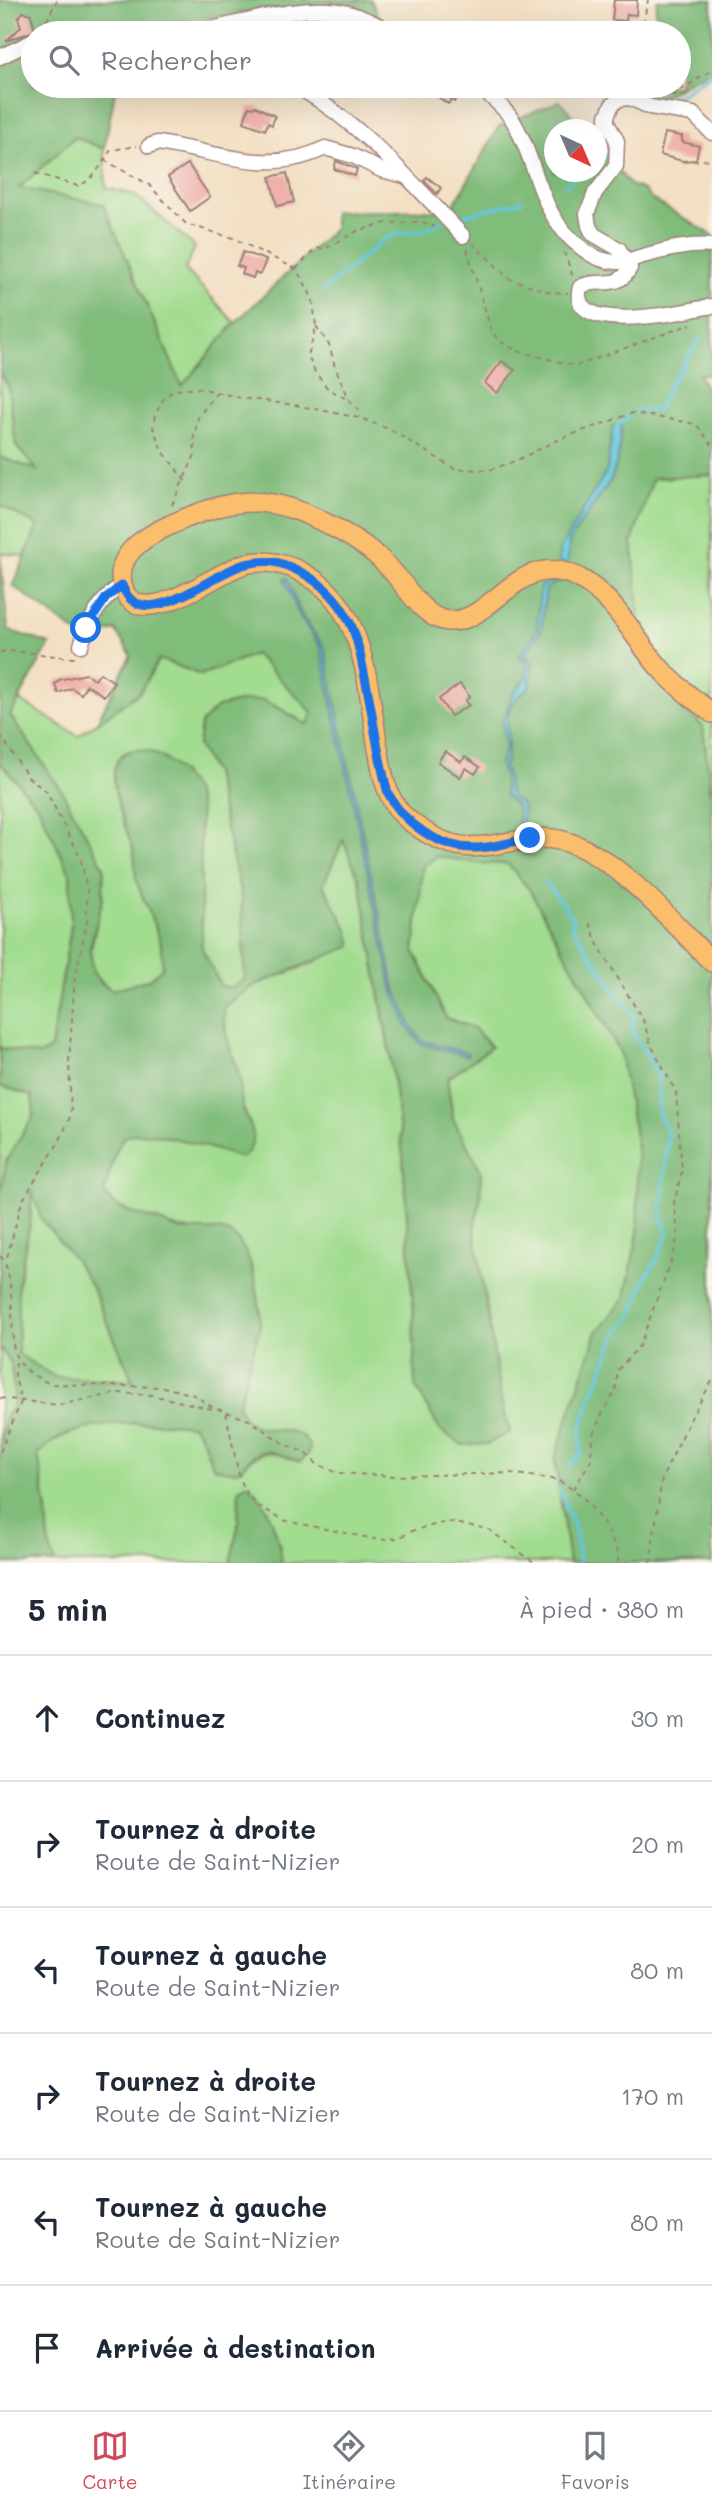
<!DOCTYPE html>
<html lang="fr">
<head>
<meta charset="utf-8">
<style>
	:root { --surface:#fff; --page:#f2f2f3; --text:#1f2937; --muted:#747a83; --line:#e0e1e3; --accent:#d1495b }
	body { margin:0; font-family:Mali,sans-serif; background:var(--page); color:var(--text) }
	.compass { position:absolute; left:544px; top:119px; width:63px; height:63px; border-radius:50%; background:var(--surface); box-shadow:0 7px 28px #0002; rotate:136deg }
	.stop { position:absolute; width:21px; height:21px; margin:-16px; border:5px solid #1a73e8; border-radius:50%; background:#fff }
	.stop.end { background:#1a73e8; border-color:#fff; box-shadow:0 2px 7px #0008 }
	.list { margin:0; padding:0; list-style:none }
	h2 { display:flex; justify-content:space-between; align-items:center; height:91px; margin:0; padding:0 28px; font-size:30px }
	h2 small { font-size:23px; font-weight:400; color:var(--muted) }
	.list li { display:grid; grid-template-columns:46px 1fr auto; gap:21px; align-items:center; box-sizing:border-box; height:126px; padding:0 28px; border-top:2px solid var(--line) }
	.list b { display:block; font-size:26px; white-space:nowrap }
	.list p { margin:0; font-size:23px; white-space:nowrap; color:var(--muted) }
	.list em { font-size:23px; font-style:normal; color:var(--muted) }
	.icon { flex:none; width:38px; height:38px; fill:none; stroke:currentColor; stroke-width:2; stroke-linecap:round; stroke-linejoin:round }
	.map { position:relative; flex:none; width:712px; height:1563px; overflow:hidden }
	.search { position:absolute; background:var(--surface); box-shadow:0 7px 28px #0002; left:21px; right:21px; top:21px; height:77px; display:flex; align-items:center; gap:18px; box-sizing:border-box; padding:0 24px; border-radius:38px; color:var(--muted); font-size:26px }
	.sheet { height:847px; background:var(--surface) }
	nav { display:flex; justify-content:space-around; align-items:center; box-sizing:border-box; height:98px; border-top:2px solid var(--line); background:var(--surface); font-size:19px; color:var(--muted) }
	nav a { display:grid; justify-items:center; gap:4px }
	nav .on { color:var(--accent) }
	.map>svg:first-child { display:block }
	.green { fill:#a1dc8f; stroke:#767e5d; stroke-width:2 }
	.forest { fill:#80bc7a; stroke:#656e52; stroke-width:2; fill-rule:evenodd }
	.water { fill:#61c8de; stroke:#567484; stroke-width:2 }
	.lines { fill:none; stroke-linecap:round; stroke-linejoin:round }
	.stream { stroke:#61c8de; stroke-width:3.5 }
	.building { fill:#eeb1aa }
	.minor-casing { stroke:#9e8078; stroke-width:17 }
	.major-casing { stroke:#9e8078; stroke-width:22 }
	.path { stroke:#9e8078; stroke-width:2; stroke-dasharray:5 5; stroke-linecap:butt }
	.minor { stroke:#fff; stroke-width:14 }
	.major { stroke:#fabe6d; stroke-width:19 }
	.route { stroke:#1a73e8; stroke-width:9 }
</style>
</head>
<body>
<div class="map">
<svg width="712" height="1563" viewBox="0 0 712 1563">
	<rect width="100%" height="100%" fill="#f7f3e8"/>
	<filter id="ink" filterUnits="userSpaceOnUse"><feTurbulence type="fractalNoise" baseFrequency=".0143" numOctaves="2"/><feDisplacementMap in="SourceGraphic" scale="14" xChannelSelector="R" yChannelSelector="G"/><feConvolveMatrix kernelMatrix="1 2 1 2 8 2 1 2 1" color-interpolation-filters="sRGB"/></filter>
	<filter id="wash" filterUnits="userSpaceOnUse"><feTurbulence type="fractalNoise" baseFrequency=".00686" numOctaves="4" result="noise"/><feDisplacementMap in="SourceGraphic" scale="28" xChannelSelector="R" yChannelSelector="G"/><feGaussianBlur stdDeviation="1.57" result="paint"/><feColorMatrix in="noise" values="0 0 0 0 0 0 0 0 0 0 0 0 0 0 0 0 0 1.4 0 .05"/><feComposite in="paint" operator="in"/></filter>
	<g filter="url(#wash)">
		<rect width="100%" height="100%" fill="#f3e0c4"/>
		<g class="green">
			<polygon points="75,137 104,149 106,188 135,195 195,247 185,269 235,323 182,386 19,188"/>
			<polygon points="0,372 8,386 16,446 38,471 0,457"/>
			<polygon points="712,475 712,802 703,727 645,668 632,542 652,478"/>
			<polygon points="0,505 38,525 25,556 0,553"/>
			<path d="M255,654L313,712L308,725L275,705L198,745L214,773L241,896L245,979L232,988L221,986L202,949L198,801C183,770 161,765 133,750L120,759L114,772V785L134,852L137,880L160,941L164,954L162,968L150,979L112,990C86,972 89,959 95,931C97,920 99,909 103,898L10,715L19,700L78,736L140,692L159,659L201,675Z"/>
			<polygon points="0,762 39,808 71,874 71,926 51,1048 39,1055 0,1048"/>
			<path d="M343,839L360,881L392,1067L403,1156L413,1307L415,1385L510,1432L502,1404L474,1228L480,1202L481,1171L453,1119L447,1079L491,1047L474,1028L446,1018L414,951L423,865L438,856L477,863L508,864L529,889L620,1052L637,1147L638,1233L625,1298L597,1332L555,1458L569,1563H281L280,1546L247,1484L239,1489L238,1527L230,1563H55L49,1545L47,1511L38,1455C67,1418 149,1421 193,1425L208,1448L209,1458L238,1471C260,1451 264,1448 292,1459L305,1438C289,1426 268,1434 251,1424C245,1421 241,1412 237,1406L260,1326C261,1301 252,1237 223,1231C209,1228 194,1232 180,1229C170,1227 160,1220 150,1218C131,1213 116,1209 104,1193C108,1180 115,1145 124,1137C141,1123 220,1151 241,1157L252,1132L242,1104L240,1080L229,1045L223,1015L225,1006L255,985L314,963L348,930L322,885Z"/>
			<polygon points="0,1086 32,1096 34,1115 6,1161 0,1217"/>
			<polygon points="32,1188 92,1287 133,1381 55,1377 18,1354 18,1284 30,1223"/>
			<polygon points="0,1347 11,1364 14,1392 14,1405 5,1418 0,1448"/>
		</g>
		<g class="forest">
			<path d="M0,0H371L381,21L269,9L126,30L125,33H33V86H116L104,149L75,137L19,188L103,204L182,386L235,323L334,229V212L451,210L499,126L560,101L584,129L554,130V172H596L597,145L630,185L644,190L650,198L712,235V375L699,374L712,401V475L653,478L632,542L645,667L703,727L712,802V1563H569L555,1458L597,1332L625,1298L638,1233L637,1147L620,1052L529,889L508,864L477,863L438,856L423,866L414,951L446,1018L474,1028L491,1047L447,1079L453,1119L481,1171L480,1202L474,1228L502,1404L510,1432L487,1444L462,1445L440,1430L415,1385L413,1307L403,1156L392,1067L360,881L343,840L323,885L348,930L352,946L255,985L225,1006C220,1032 236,1056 240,1081C241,1089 240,1096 242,1104C244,1116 255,1128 253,1140C252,1148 247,1154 241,1158C220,1151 141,1124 125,1137C115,1145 108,1180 104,1193C116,1209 131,1213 150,1218C160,1220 170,1227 180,1229C194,1232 209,1228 223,1231C252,1236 261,1302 260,1326L238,1406C241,1412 245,1420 251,1424C272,1437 295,1420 310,1447L307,1456L300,1462C289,1459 274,1449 262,1452C236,1460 251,1480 214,1467C205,1453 206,1438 193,1425C149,1421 67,1418 38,1455L47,1511L49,1545L55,1563H0V1448L5,1418L14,1405V1392L11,1364L0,1347V1201L6,1161L34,1115L32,1096L0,1086V1048L39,1055L51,1048L71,926L70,874L39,808L0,762V555L8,630L50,644L10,715L60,788L104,867L103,898L90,948L93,972L100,982L112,990L150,979L162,968C166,937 146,911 137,882C134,871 136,860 133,850C127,828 92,755 135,750C160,747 192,778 198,801C200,806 200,812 200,817L202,949L221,986L232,988L245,979L241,896L214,773L198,745L201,723L217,707L243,701L264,700L308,725L312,712L255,654L201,675L159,659L140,692L96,724L131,655L115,630L85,639L13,586L38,526L0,505V457L37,470L16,446L8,386L0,372ZM32,1190L41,1219L74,1259L92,1287L133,1381L55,1377L18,1354V1284L30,1223Z"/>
			<polygon points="657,0 712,0 712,69 651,103 632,93 634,86 679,86 679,33 652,33 655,22"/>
			<path d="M247,1484C268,1499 280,1538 281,1563H230L238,1527L239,1489Z"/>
		</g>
		<g class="water">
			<polygon points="622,425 618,459 611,480 572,536 569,542 568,565 558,562 560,549 607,470 613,426"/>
			<path d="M560,577L562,579L546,589L541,630L524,656L533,662L529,688C491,714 517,735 504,767C513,782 501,796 521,803L524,813L521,822L528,833L524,834L517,821C522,807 515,805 505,796L504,776L500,766L506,747L502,723L514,693L526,677L528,663L519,656L537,629L540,587Z"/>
			<polygon points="287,578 302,616 324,647 394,985 411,1026 422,1041 468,1053 467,1056 421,1044 407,1026 392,987 320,646 300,617 284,579"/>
		</g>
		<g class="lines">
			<g class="stream">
				<polyline points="660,103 681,94 712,73"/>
				<polyline points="596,161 612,153"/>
				<polyline points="565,186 580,172"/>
				<polyline points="460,216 522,201"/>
				<polyline points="321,292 385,239 396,234 422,231 443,221"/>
				<polyline points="636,410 657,411 670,385 701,338"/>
				<polyline points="616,430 617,426 629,416"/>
				<polyline points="545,881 572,917 573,928 623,1003 635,1016 632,1030 659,1076 659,1114 668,1135 661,1216 668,1233 657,1259 646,1277 632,1315 616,1335 581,1426 581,1453 569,1465"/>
				<polyline points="559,1488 576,1532 579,1563"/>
			</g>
		</g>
		<g id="blocks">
			<g class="building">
				<polygon points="614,0 637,0 636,15 627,14 626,21 612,20"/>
				<polygon points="23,12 31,14 35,31 6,41 21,27 18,18"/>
				<polygon points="439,86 459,86 467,91 461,99 458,97 454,102 451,100 448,104 438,97 436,90"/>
				<polygon points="255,106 275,116 272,125 268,123 265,130 244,122 249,107 253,108"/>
				<polygon points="665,133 682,136 682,142 699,146 696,160 683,161 660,155"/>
				<polygon points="336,161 357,169 355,176 334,169"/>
				<polygon points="188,164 210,197 190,211 168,177"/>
				<polygon points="287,173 294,202 277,206 270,177"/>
				<polygon points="427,177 441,188 437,194 424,181"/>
				<polygon points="243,252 266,260 260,275 255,273 253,278 242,274 244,268 237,266"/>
				<polygon points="502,361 515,370 497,393 485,383"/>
				<polygon points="100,673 114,682 104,696 87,685 81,694 72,688 58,693 55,684 59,680 86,674 95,680"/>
				<polygon points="460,684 470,697 465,701 469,705 451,716 439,699"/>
				<polygon points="445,751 461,762 465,757 480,767 475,774 466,768 460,777 438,762"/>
			</g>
		</g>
	</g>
	<g filter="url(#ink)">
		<use href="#blocks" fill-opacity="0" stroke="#9e8078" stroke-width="2"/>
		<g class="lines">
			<g class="minor-casing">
				<g id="minor">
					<path d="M190,33C236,26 303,1 348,13C363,17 379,25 393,33"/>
					<polyline points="0,57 33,41"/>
					<path d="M296,86C362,124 411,181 463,236"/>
					<path d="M478,86C490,96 503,106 512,119C539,163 538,218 583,249C593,257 604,262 617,262C625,263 635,258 643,256C665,250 689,244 712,246"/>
					<path d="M712,133L693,114L650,107L630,98L619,99L612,105L607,116V123L617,141L616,166L595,193L587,214L589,226L593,234L619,249L630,268C619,291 597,277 580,287C565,339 691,310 712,306"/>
					<path d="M149,146L157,143C216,151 267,177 325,148L353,156L381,170L405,176"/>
					<path d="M81,645C89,621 100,599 122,585"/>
				</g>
			</g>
			<g class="major-casing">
				<path id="major" d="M712,713C693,699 674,684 658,666C633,636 614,597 579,578C516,545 491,631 443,620C422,615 406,586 392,571C376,552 357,540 335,528C270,493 237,495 170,525C149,535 124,548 121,573C121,581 122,590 127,596C151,628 220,568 249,563C274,559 295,566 316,581C366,617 368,692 378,748C382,771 385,796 402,814C409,822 418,827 427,833C483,868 519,823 573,844C624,864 673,923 712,962"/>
			</g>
			<g class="path">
				<polyline points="42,30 57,0"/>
				<polyline points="641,33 648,0"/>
				<polyline points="672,96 712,70"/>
				<polyline points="104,160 148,184 186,224 233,238 296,269 307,287 313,301 316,326 308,356 315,372 328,389 349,400 359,410 360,417"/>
				<polyline points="683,162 712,159"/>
				<path d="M35,173L78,186C94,180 102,163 111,150L137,146"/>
				<polyline points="472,243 510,279 549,292 568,293"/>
				<polyline points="467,249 491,330 498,340 517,351 576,366 691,324"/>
				<polyline points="564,252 573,277"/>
				<polyline points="296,269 315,249 328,247 357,231 386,223 421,222 435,227"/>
				<polyline points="316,326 329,345 335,367 349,399"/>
				<polyline points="185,481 162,450 153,428 155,415 164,398 174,390 200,388 241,398 295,405 360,418 391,430 455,469 489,470 515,461 562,438 633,413 696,424 712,445"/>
				<polyline points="172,505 195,455 194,437 198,417 218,391"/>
				<path d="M0,652C18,649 54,657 75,658"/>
				<polyline points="0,735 28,777 46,791 59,816 81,859 87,890 87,922 75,977 69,1060 71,1115 59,1142 22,1201 6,1261"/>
				<path d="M0,1256C15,1269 11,1330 14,1352C20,1368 36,1378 51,1384L163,1387L194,1395L212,1407L249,1420L283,1443L305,1453L317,1464L338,1473L394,1476L510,1473L558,1480L581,1495L595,1512L607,1529L618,1553V1563"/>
				<polyline points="0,1398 58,1405 118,1393 152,1395 216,1410"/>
				<polyline points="226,1413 238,1471 244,1489 255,1504 286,1521 379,1540 398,1538 414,1530 447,1522 468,1525 488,1529 535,1563"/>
				<polyline points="0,1452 21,1402 15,1376 16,1360"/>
				<polyline points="573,1489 591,1460 592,1437 604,1409 615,1393 618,1370 640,1345 673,1255 678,1234 674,1203 682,1171 676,1092 651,1045 643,1020 598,945 588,919"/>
				<polyline points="650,1563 662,1478 692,1416 712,1381"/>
			</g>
			<use href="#minor" class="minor"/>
			<use href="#major" class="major"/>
		</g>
	</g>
	<g class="lines" filter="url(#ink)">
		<path class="route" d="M86,628L106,598L122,585C141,639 213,571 246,564C272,558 284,563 306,575C323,585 338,600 347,617C357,634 360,654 364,673C373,713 377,754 388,793C404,824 440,849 476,848C494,848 513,841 530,838"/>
	</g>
</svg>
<svg class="compass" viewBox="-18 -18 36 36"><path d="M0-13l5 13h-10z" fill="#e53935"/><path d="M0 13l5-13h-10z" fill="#747a83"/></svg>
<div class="stop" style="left:86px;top:628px"></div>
<div class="stop end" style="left:530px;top:838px"></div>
<div class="search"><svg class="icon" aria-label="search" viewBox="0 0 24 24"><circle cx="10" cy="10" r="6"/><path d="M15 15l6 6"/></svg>Rechercher</div>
</div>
<section class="sheet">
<h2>5 min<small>À pied · 380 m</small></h2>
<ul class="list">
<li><svg class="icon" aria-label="ahead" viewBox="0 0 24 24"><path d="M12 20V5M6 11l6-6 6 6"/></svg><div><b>Continuez</b></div><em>30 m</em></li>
<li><svg class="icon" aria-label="right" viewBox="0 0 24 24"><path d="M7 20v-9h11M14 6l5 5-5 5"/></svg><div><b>Tournez à droite</b><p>Route de Saint-Nizier</p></div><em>20 m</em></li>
<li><svg class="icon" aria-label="left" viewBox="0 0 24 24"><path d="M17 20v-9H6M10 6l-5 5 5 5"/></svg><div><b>Tournez à gauche</b><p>Route de Saint-Nizier</p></div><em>80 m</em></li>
<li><svg class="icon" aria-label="right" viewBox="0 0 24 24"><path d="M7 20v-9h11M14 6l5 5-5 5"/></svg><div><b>Tournez à droite</b><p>Route de Saint-Nizier</p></div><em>170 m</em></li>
<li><svg class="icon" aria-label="left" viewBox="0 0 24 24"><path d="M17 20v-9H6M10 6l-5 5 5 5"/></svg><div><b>Tournez à gauche</b><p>Route de Saint-Nizier</p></div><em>80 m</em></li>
<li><svg class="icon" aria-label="arrive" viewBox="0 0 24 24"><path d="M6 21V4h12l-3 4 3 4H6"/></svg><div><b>Arrivée à destination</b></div></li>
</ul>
</section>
<nav>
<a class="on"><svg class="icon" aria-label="map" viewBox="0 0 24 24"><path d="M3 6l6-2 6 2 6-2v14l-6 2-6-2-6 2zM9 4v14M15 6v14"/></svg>Carte</a>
<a><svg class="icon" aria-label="directions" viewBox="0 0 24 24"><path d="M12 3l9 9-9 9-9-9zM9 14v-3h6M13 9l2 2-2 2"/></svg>Itinéraire</a>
<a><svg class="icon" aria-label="saved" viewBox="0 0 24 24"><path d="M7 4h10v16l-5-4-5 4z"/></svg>Favoris</a>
</nav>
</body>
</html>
